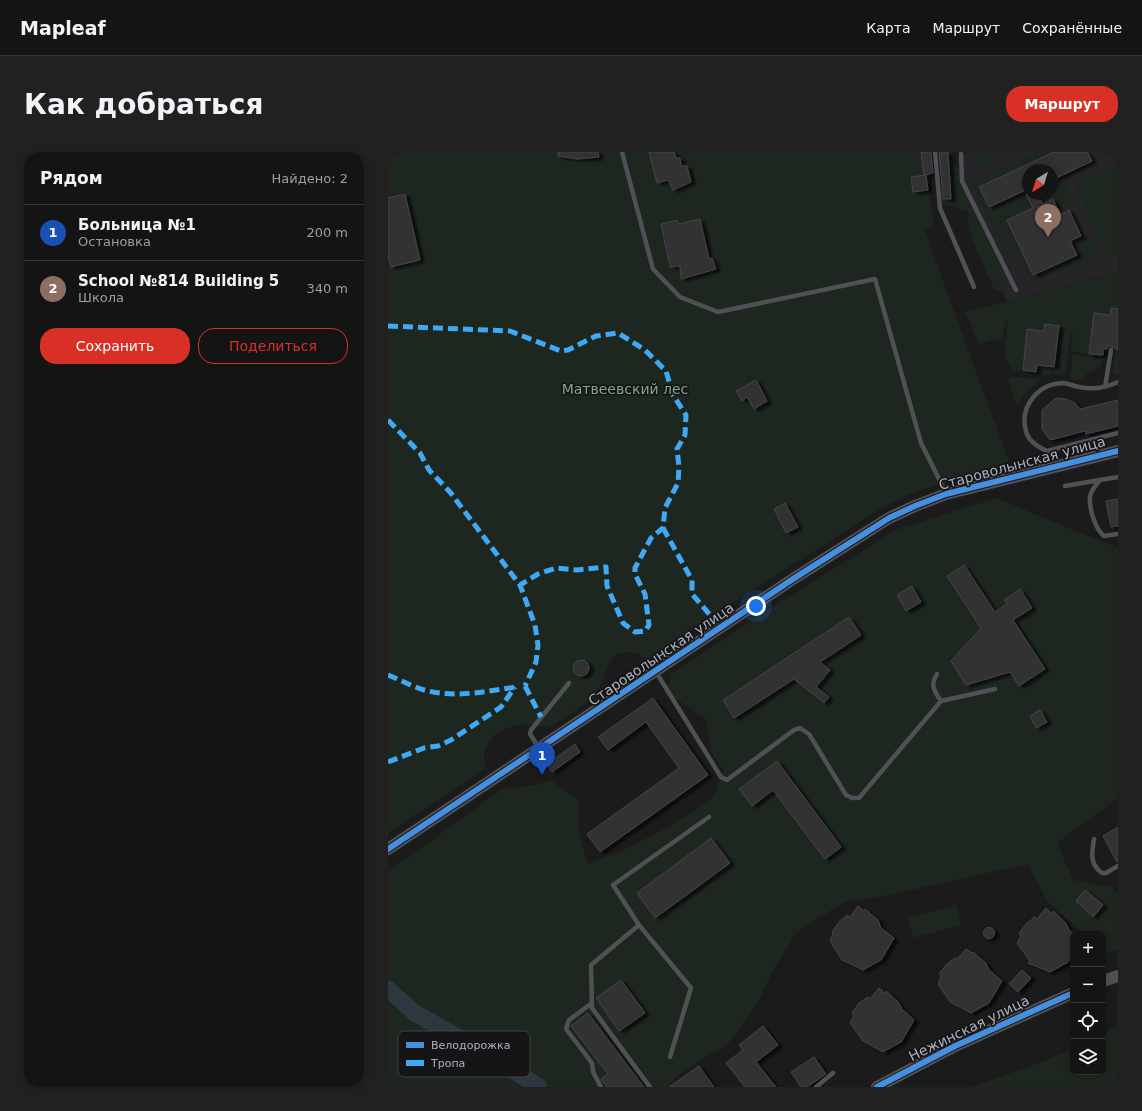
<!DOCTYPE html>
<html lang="ru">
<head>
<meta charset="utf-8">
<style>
	:root { --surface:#141415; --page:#212122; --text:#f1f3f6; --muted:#9d9ea0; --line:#333334; --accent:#d93025 }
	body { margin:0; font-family:"DejaVu Sans",sans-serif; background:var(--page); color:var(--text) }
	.controls { position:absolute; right:12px; bottom:12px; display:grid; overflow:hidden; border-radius:8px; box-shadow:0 2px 10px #0003 }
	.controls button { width:36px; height:36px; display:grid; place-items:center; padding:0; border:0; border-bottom:1px solid var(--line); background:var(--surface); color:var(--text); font:20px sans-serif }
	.compass { position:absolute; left:634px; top:12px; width:36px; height:36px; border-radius:50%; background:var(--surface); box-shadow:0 2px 10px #0003; rotate:218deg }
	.you { position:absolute; left:368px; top:454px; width:14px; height:14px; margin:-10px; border:3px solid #fff; border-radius:50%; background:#1a73e8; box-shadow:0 0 0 6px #1a73e833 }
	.badge { display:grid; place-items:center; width:26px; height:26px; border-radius:50%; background:var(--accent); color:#fff; font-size:13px; font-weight:700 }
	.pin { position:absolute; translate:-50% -33px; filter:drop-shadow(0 1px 2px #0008) }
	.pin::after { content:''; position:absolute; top:21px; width:14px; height:12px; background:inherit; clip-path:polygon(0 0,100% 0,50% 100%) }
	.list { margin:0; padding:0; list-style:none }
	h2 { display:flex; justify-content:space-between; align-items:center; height:52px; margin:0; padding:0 16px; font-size:17px }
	h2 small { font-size:13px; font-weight:400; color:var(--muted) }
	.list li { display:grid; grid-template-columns:26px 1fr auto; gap:12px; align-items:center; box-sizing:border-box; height:56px; padding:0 16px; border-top:1px solid var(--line) }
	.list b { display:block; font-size:15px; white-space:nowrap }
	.list p { margin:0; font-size:13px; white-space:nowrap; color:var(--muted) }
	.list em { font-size:13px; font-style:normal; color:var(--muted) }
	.actions { display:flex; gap:8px; padding:12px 16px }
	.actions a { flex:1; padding:9px 0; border:1px solid var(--accent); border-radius:16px; text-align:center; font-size:14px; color:var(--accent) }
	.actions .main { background:var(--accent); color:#fff }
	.icon { flex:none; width:22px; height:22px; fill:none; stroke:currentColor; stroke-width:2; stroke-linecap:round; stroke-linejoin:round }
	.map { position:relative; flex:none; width:730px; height:935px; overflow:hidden; border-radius:16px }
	header { display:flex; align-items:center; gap:24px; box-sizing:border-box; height:56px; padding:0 20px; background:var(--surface); border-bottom:1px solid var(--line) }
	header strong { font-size:19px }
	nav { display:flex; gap:22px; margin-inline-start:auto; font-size:14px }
	.intro { display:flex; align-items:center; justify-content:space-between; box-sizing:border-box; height:96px; padding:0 24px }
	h1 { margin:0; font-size:28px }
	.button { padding:10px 18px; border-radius:16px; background:var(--accent); color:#fff; font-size:14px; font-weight:700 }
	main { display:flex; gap:24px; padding:0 24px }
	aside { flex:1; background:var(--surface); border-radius:16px; box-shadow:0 2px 10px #0003 }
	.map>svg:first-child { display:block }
	.built { fill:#252528; fill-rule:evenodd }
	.green { fill:#1e2620; fill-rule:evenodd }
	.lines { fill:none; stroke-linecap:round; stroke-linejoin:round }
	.river { stroke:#2c373f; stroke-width:17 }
	.building { fill:#333334; stroke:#444548; filter:url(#shadow) }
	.service { stroke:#4f5155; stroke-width:4.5 }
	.tertiary { stroke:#4f5155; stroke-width:12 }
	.quiet { stroke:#3fa9f5; stroke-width:5; stroke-dasharray:10 5; stroke-linecap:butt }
	.cycleway-casing { stroke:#151518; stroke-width:8 }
	.cycleway { stroke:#468fdf; stroke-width:6 }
	.labels { text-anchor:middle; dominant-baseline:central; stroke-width:3.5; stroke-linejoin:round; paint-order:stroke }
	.park-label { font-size:14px; fill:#82a984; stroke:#151518 }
	.street-label { font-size:14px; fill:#acb1bd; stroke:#151518 }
	.key { fill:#151518; stroke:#42444a; stroke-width:1 }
	.key-label { font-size:11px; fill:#acb1bd }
</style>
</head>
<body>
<header>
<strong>Mapleaf</strong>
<nav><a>Карта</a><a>Маршрут</a><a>Сохранённые</a></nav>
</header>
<div class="intro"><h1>Как добраться</h1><a class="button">Маршрут</a></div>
<main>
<aside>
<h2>Рядом<small>Найдено: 2</small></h2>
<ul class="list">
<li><span class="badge" style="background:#1a4fb4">1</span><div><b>Больница №1</b><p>Остановка</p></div><em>200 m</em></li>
<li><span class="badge" style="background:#8d6e63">2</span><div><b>School №814 Building 5</b><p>Школа</p></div><em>340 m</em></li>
</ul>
<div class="actions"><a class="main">Сохранить</a><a>Поделиться</a></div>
</aside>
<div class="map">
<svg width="730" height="935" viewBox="0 0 730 935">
	<defs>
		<filter id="shadow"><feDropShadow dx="4.5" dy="2.5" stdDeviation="1" flood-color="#0009"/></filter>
	</defs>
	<rect width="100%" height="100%" fill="#1b1b1c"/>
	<path class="built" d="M581,0H730V120L619,149L576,51L569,6ZM640,18H664V42H640Z"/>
	<g class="green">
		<path d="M0,0H533L536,23L523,25L525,40L540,38L546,74L537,79L623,315L549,333L522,342L494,356L324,464L260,509L251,502L238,500L229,502L221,510L208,545L161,576C137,569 108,571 97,598C95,603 97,612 97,617L0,681Z"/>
		<polygon points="560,0 565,0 566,14 573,15 574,29 584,50 582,56 576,60 562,53 555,53 555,47 563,46"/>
		<polygon points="584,0 601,0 606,11 590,18"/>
		<polygon points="647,0 666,0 591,35 601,55 636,38 645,56 604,75 583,30"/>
		<polygon points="730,10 730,102 721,106 687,34 690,28"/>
		<polygon points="672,28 678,31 686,46 683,51 669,57 665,48 655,52 650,42 664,42 664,31"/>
		<path d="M586,61L613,113L609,114L614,128L618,127L621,135L612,139L606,137C601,125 578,78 580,67C581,64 583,63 586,61Z"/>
		<polygon points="621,71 645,123 689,103 684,92 702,83 709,101 708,105 685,115 644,129 630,102 619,107 606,78"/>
		<path d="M730,120V157L723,156L722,163L706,161L701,202L683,199L685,180L683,179L678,221L668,223L665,220L662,223L624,219L617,204L619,195L616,194L620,169L617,170L615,186L610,189L606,187L591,193L581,168L575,161ZM657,172L670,174L666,215L649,213L648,220L635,218L639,177L656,179Z"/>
		<polygon points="728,198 730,198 730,223 724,221"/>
		<polygon points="685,202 715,207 714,213 696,224 695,229 682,227"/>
		<polygon points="623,225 652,227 634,245 631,250 628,252 620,227"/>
		<polygon points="608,346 730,396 730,646 669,691 685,728 723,735 730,742 730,798 716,800 715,782 696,782 659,749 640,712 501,743 456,750 409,780 388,813 370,850 341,891 292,921 279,935 0,935 0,720 114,637 148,633 163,628 191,650 191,681 200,712 242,695 298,665 325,646 335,618 324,602 318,567 279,541 283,522 389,452 508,378"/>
		<polygon points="568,753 573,773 526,786 520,766"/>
		<polygon points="730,873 730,935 584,935 662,907 685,896 685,920 715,920 715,881"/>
	</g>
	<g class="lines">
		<polyline class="river" points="0,837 27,861 103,904 151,935"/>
	</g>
	<g class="building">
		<polygon points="170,0 210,0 211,5 190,7 170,4"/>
		<polygon points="261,0 286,0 288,6 292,6 293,14 299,14 303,30 285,38 280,28 269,31"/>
		<polygon points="533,0 543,0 545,21 536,23"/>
		<polygon points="551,0 560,0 563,47 555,47"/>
		<polygon points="666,0 699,0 704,9 664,28 664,18 640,18 640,37 601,55 591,35"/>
		<polygon points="538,23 540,38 525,40 523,25"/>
		<polygon points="17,42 32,108 3,115 0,103 0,46"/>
		<polygon points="638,42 650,42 655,52 665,47 672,63 681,58 693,84 682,89 689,103 645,123 619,68 645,56"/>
		<polygon points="312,67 321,107 324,106 328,117 293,127 292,114 282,115 273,72 289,68 291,72"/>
		<polygon points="723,156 730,157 730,198 722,194 719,197 715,197 715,203 701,202 706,161 722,163"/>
		<polygon points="657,172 671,174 666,215 649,213 648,220 635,218 639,177 656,179"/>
		<polygon points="368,228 379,249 366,257 359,245 354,249 348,239"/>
		<polygon points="668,246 678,247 687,251 692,257 730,248 730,274 698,282 697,279 662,288 654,277 654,258"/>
		<polygon points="730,347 730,374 723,375 718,349"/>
		<polygon points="397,351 410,375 398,381 386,357"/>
		<polygon points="576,413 607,460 619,452 616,448 632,437 644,456 625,468 657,517 631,534 622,520 578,533 563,509 593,476 559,424"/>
		<polygon points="524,434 533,450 518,459 509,443"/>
		<polygon points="461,465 473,483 432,510 442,518 428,535 441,545 436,551 406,527 346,566 335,548"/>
		<circle cx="193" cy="516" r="8"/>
		<polygon points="265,546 320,623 212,700 199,682 291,616 258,570 220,598 210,585"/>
		<polygon points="652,558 659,570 648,576 642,564"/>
		<polygon points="187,592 192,600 164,620 159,612"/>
		<polygon points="389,609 453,695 437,707 385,638 364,654 351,637"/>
		<polygon points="730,675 730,710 729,710 715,684"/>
		<polygon points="323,686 342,711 267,766 249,741"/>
		<polygon points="697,738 715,753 705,765 688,749"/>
		<polygon points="470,754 476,759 477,757 490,768 493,776 506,786 493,808 475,818 454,808 442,789 445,782 444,780 451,770 459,763 462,765"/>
		<polygon points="658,756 663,761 665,759 677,770 681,778 685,781 685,803 680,810 662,820 640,811 642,809 629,791 633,784 631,782 638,772 647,765 649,767"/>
		<circle cx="601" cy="781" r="5.5"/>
		<polygon points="578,797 584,801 585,800 598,811 601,818 614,829 601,851 583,861 562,850 550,832 553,824 551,822 559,812 567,806 569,807"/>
		<polygon points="634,818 643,826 630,840 621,832"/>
		<polygon points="233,828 257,861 231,879 208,846"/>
		<polygon points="491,836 497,841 498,839 510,850 514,857 526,868 513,890 495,900 475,889 462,871 466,863 464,861 471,851 480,845 482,847"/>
		<polygon points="200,861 236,909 256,935 219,935 213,927 220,922 183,874"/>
		<polygon points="375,874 390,893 368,910 388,935 357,935 338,911 355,898 351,893"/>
		<polygon points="426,905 438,922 419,935 413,935 403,920"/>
		<polygon points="311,914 326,935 281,935"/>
	</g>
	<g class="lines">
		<g class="service">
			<polyline points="234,0 265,117 292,145 330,160 487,127 533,291 558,341"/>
			<polyline points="547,0 552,56 586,135"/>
			<polyline points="573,0 574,29 628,138"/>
			<path d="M730,230C717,236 705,238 691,235C686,234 681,232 676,231C650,231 631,255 638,279C640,289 650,295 659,299L730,281"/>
			<polyline points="717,235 723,198"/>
			<path d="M712,328C708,333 703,338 702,345C701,356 707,377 716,384L730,382"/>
			<polyline points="677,334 730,325"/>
			<polyline points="268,520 333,625 339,628 406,578 412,576 421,582 458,643 464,646 471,646 553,549 607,537"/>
			<path d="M549,522C542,533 546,539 553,549"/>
			<polyline points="151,596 142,582 143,578 181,531"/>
			<path d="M706,687C704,700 701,712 714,721H718L730,714"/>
			<polyline points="251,773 303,836 282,905"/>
			<polyline points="204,851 181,868 178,877 204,911 205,920 213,935"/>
			<polyline points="262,935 204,856 203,813 251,773 225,733 321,665"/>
			<polyline points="428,935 445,921"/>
		</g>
		<g class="tertiary">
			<polyline points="0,697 405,427 501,366 527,354 558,342 730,299"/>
			<polyline points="715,829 730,824"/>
			<polyline points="489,935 567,894 685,841"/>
		</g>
		<g class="quiet">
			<polyline points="0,174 122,179 173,199 180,198 208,184 230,181 257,198 278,219 285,243 298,263 297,283 289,297 291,315 290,331 277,356 275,376 263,386 247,416 247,422 257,442 261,473 257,479 247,480 235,471 219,434 218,415 189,418 168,416 150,422 132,433"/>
			<polyline points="0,268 32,301 41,318 62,340 132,433 147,473 150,493 148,510 137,534"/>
			<polyline points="275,376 304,428 304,442 328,470"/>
			<path d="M0,523C13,528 27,536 40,539C70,546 99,539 129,535"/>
			<polyline points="137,534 153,565"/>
			<polyline points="0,610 36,596 50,594 63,588 113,555 127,535"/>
		</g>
		<g class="cycleway-casing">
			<g id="cycleway">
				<polyline points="0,697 405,427 501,366 527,354 558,342 730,299"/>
				<polyline points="489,935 567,894 685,841"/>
			</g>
		</g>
		<use href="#cycleway" class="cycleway"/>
	</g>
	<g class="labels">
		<g class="park-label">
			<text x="237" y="237">Матвеевский лес</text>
		</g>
		<g class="street-label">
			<text transform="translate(634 311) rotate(-15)">Староволынская улица</text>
			<text transform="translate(273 502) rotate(-34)">Староволынская улица</text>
			<text transform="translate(581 876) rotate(-26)">Нежинская улица</text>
		</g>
	</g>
	<rect x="10" y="879" width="132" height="46" rx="6" class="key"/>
	<rect x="18" y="890" width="18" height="6" fill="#468fdf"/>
	<rect x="18" y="908" width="18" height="6" fill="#3fa9f5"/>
	<g class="key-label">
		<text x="43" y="897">Велодорожка</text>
		<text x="43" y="915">Тропа</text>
	</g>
</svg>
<div class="controls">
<button>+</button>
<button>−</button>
<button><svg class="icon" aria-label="locate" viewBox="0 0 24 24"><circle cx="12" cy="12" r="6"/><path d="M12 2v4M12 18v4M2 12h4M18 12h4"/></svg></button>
<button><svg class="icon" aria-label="layers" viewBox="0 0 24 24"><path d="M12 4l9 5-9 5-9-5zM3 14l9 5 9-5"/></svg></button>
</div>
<svg class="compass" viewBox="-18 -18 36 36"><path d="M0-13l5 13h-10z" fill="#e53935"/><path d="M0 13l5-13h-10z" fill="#9d9ea0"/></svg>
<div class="you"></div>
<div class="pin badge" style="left:154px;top:623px;background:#1a4fb4">1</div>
<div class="pin badge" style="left:660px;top:85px;background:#8d6e63">2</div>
</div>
</main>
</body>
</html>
